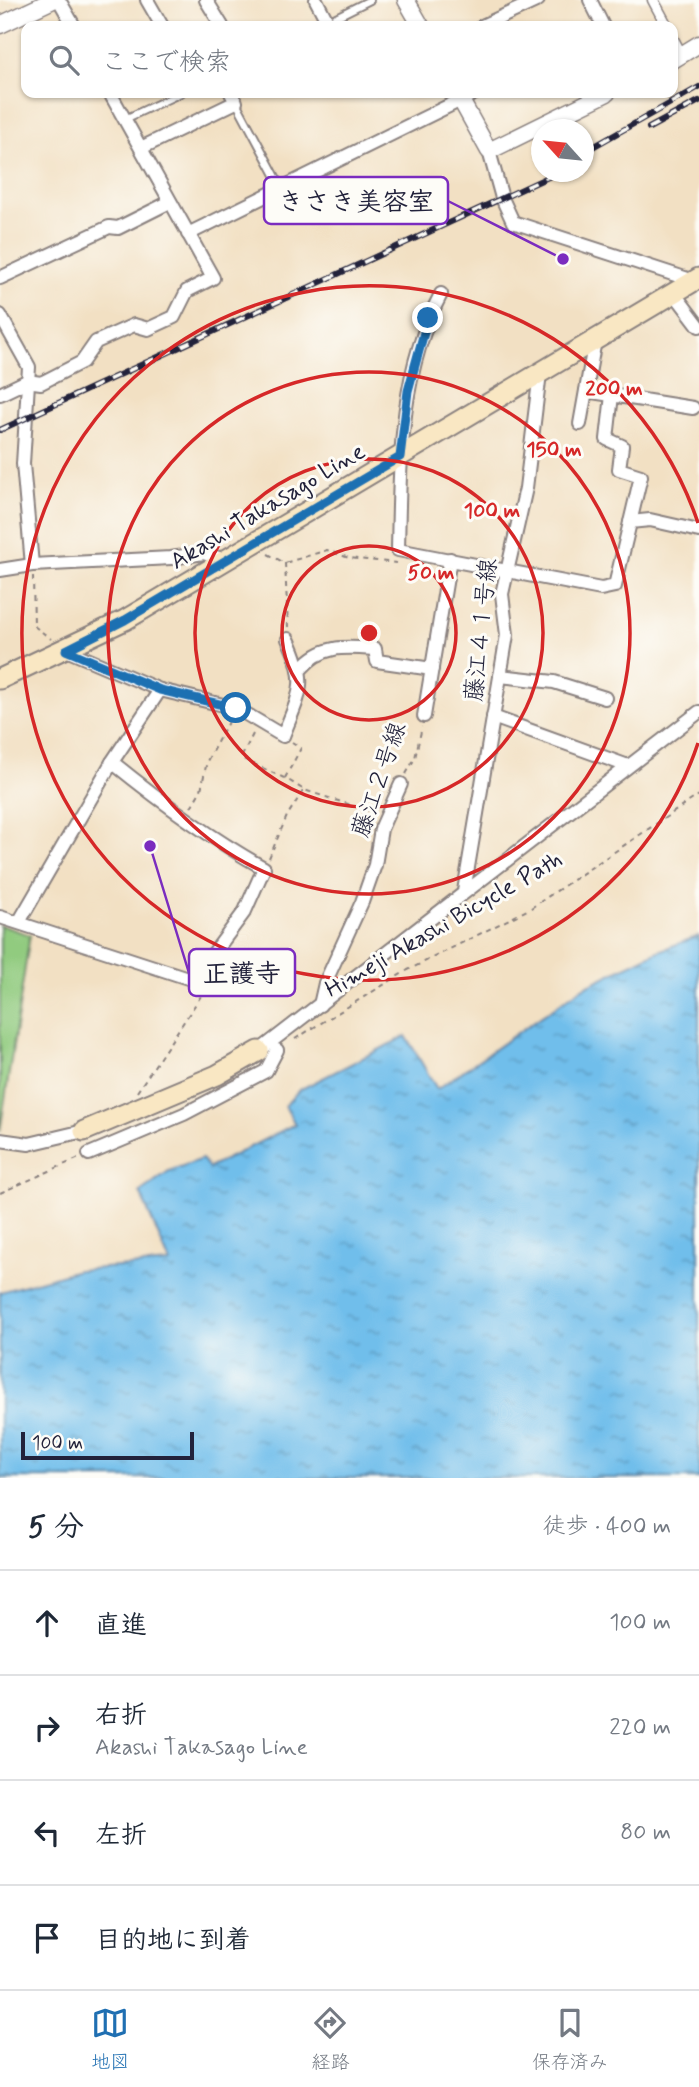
<!DOCTYPE html>
<html lang="ja">
<head>
<meta charset="utf-8">
<style>
	:root { --surface:#fff; --page:#f6f6f7; --text:#1f2937; --muted:#747a83; --line:#e0e1e3; --accent:#1f6fb2 }
	body { margin:0; font-family:Mynerve,"Klee One",sans-serif; background:var(--page); color:var(--text) }
	.compass { position:absolute; left:531px; top:119px; width:63px; height:63px; border-radius:50%; background:var(--surface); box-shadow:0 2px 5px #0004; rotate:297deg }
	.scale { position:absolute; left:21px; bottom:18px; width:173px; box-sizing:border-box; padding-left:7px; border:4px solid #22223b; border-top:0; font-size:19px; line-height:24px; white-space:nowrap; color:#22223b; -webkit-text-stroke:5px #fdfcf7; paint-order:stroke }
	.stop { position:absolute; width:21px; height:21px; margin:-16px; border:5px solid #1f6fb2; border-radius:50%; background:#fff }
	.stop.end { background:#1f6fb2; border-color:#fff; box-shadow:0 2px 7px #0008 }
	.list { margin:0; padding:0; list-style:none }
	h2 { display:flex; justify-content:space-between; align-items:center; height:91px; margin:0; padding:0 28px; font-size:30px }
	h2 small { font-size:23px; font-weight:400; color:var(--muted) }
	.list li { display:grid; grid-template-columns:46px 1fr auto; gap:21px; align-items:center; box-sizing:border-box; height:105px; padding:0 28px; border-top:2px solid var(--line) }
	.list b { display:block; font-size:26px; white-space:nowrap }
	.list p { margin:0; font-size:23px; white-space:nowrap; color:var(--muted) }
	.list em { font-size:23px; font-style:normal; color:var(--muted) }
	.icon { flex:none; width:38px; height:38px; fill:none; stroke:currentColor; stroke-width:2; stroke-linecap:round; stroke-linejoin:round }
	.map { position:relative; flex:none; width:699px; height:1478px; overflow:hidden }
	.search { position:absolute; background:var(--surface); box-shadow:0 2px 5px #0004; left:21px; right:21px; top:21px; height:77px; display:flex; align-items:center; gap:18px; box-sizing:border-box; padding:0 24px; border-radius:14px; color:var(--muted); font-size:26px }
	.sheet { height:511px; background:var(--surface) }
	nav { display:flex; justify-content:space-around; align-items:center; box-sizing:border-box; height:98px; border-top:2px solid var(--line); background:var(--surface); font-size:19px; color:var(--muted) }
	nav a { display:grid; justify-items:center; gap:4px }
	nav .on { color:var(--accent) }
	.map>svg:first-child { display:block }
	.green { fill:#91cb7f; stroke:#5a765d; stroke-width:2 }
	.water { fill:url(#water-ripples); stroke:#497093; stroke-width:2 }
	.lines { fill:none; stroke-linecap:round; stroke-linejoin:round }
	.service-casing { stroke:#8a817f; stroke-width:10 }
	.pedestrian-casing { stroke:#8a817f; stroke-width:13 }
	.minor-casing { stroke:#8a817f; stroke-width:16 }
	.tertiary-casing { stroke:#8a817f; stroke-width:19 }
	.secondary-casing { stroke:#8a817f; stroke-width:23 }
	.path { stroke:#8a817f; stroke-width:2; stroke-dasharray:5 5; stroke-linecap:butt }
	.service { stroke:#fff; stroke-width:6 }
	.pedestrian { stroke:#fff; stroke-width:10 }
	.minor { stroke:#fff; stroke-width:12 }
	.tertiary { stroke:#fff; stroke-width:16 }
	.secondary { stroke:#f9e7c3; stroke-width:19 }
	.rail-casing { stroke:#22223b; stroke-width:6 }
	.rail { stroke:#fdfcf7; stroke-width:3.5; stroke-dasharray:10; stroke-linecap:butt }
	.route { stroke:#1f6fb2; stroke-width:9 }
	.ring { fill:none; stroke:#d62828; stroke-width:3.5 }
	.labels { text-anchor:middle; dominant-baseline:central; stroke-width:6; stroke-linejoin:round; paint-order:stroke }
	.street-label { font-size:24px; fill:#22223b; stroke:#fdfcf7 }
	.centre { fill:#d62828; stroke:#fdfcf7; stroke-width:3.5 }
	.ring-label { font-size:21px; text-anchor:middle; font-weight:bold; fill:#d62828; stroke:#fdfcf7; stroke-width:6; stroke-linejoin:round; paint-order:stroke }
	.leader { fill:none; stroke:#7b2cbf; stroke-width:2.5 }
	.callout-dot { fill:#7b2cbf; stroke:#fdfcf7; stroke-width:2.5 }
	.callout { fill:#fdfcf7; stroke:#7b2cbf; stroke-width:2.5 }
	.callout-label { font-size:26px; text-anchor:middle; font-weight:bold; fill:#22223b }
</style>
</head>
<body>
<div class="map">
<svg width="699" height="1478" viewBox="0 0 699 1478">
	<defs>
		<pattern id="water-ripples" width="26" height="14" patternUnits="userSpaceOnUse" patternTransform="scale(1.75)"><rect width="26" height="14" fill="#70beeb"/><path d="M2 4q2-2 4 0t4 0M15 11q2-2 4 0t4 0" fill="none" stroke="#5c9ac0"/></pattern>
	</defs>
	<rect width="100%" height="100%" fill="#fdfcf7"/>
	<filter id="ink" filterUnits="userSpaceOnUse"><feTurbulence type="fractalNoise" baseFrequency=".0143" numOctaves="2"/><feDisplacementMap in="SourceGraphic" scale="14" xChannelSelector="R" yChannelSelector="G"/><feConvolveMatrix kernelMatrix="1 2 1 2 8 2 1 2 1" color-interpolation-filters="sRGB"/></filter>
	<filter id="wash" filterUnits="userSpaceOnUse"><feTurbulence type="fractalNoise" baseFrequency=".00686" numOctaves="4" result="noise"/><feDisplacementMap in="SourceGraphic" scale="28" xChannelSelector="R" yChannelSelector="G"/><feGaussianBlur stdDeviation="1.57" result="paint"/><feColorMatrix in="noise" values="0 0 0 0 0 0 0 0 0 0 0 0 0 0 0 0 0 1.4 0 .05"/><feComposite in="paint" operator="in"/></filter>
	<g filter="url(#wash)">
		<rect width="100%" height="100%" fill="#f2e0c3"/>
		<polygon class="green" points="0,925 30,935 0,1132"/>
		<polygon class="water" points="699,936 699,1478 0,1478 0,1292 78,1270 170,1263 140,1192 169,1171 202,1159 209,1168 295,1124 285,1106 299,1090 406,1036 437,1089 582,988 656,952"/>
	</g>
	<g filter="url(#ink)">
		<g class="lines">
			<g class="service-casing">
				<g id="service">
					<polyline points="328,21 370,0"/>
					<polyline points="236,102 283,190"/>
					<polyline points="125,119 181,93"/>
				</g>
			</g>
			<g class="pedestrian-casing">
				<g id="pedestrian">
					<polyline points="653,0 667,26"/>
					<polyline points="673,39 682,56"/>
				</g>
			</g>
			<g class="minor-casing">
				<g id="minor">
					<polyline points="59,0 74,26"/>
					<polyline points="147,0 162,26"/>
					<polyline points="206,0 222,26"/>
					<polyline points="316,0 327,21 317,26"/>
					<polyline points="590,0 603,26"/>
					<polyline points="482,26 538,0"/>
					<polyline points="141,148 236,102 231,93"/>
					<polyline points="489,151 502,198 513,222 694,281"/>
					<polyline points="188,234 475,93"/>
					<polyline points="0,278 109,227 118,228 170,202"/>
					<polyline points="674,293 699,326"/>
					<path d="M441,294C399,373 400,463 398,550L601,589L615,586L641,476L619,469L622,446L607,439L612,395"/>
					<polyline points="0,315 29,367 23,464 32,565"/>
					<polyline points="586,391 693,408"/>
					<polyline points="0,394 27,381 41,383 82,362 96,342 134,325 148,329 174,317 187,291 213,278 110,93"/>
					<polyline points="580,424 595,340"/>
					<polyline points="630,522 650,520 699,531"/>
					<polyline points="0,570 32,565 171,558 204,553 227,561"/>
					<path d="M66,650L160,690L236,708L283,736C300,693 309,683 288,639"/>
					<path d="M302,668C322,644 346,647 375,649L377,661L432,669"/>
					<polyline points="500,676 554,682 605,698"/>
					<polyline points="424,716 450,559"/>
					<polyline points="493,717 628,766"/>
					<polyline points="464,891 507,635 502,594 526,488 540,373"/>
					<path d="M0,917L194,980L245,911L264,868C210,838 160,801 112,762"/>
					<polyline points="19,922 112,762 160,690"/>
					<polyline points="320,1005 325,983 362,902 375,865 381,829 401,784"/>
					<polyline points="259,1051 699,712"/>
					<polyline points="0,1140 29,1144 84,1131"/>
					<polyline points="89,1154 184,1114 266,1071 277,1050"/>
				</g>
			</g>
			<g class="tertiary-casing">
				<g id="tertiary">
					<polyline points="406,0 421,26"/>
					<polyline points="0,25 53,0"/>
					<polyline points="673,60 699,44"/>
					<polyline points="457,93 489,151 607,93"/>
				</g>
			</g>
			<g class="secondary-casing">
				<g id="secondary">
					<polyline points="0,679 125,620 699,278"/>
					<polyline points="84,1131 217,1075 259,1051"/>
				</g>
			</g>
			<g class="path">
				<polyline points="268,554 285,563 327,550 349,558 396,563"/>
				<polyline points="285,563 288,627"/>
				<polyline points="33,576 34,626 51,639"/>
				<polyline points="253,734 241,758 284,778"/>
				<polyline points="292,742 301,748 285,778 304,790 376,813"/>
				<polyline points="406,774 415,758 422,727"/>
				<polyline points="191,807 201,790 207,761 229,720"/>
				<polyline points="269,858 287,816 303,791"/>
				<polyline points="295,1039 408,970 531,908 699,795"/>
				<polyline points="137,1092 219,969"/>
				<polyline points="0,1193 79,1158"/>
			</g>
			<use href="#service" class="service"/>
			<use href="#pedestrian" class="pedestrian"/>
			<use href="#minor" class="minor"/>
			<use href="#tertiary" class="tertiary"/>
			<use href="#secondary" class="secondary"/>
			<g class="rail-casing">
				<g id="rail">
					<polyline points="649,128 699,101"/>
					<polyline points="584,152 699,87"/>
					<polyline points="0,430 559,172"/>
				</g>
			</g>
			<use href="#rail" class="rail"/>
		</g>
	</g>
	<g class="lines" filter="url(#ink)">
		<polyline class="route" points="236,708 160,690 66,650 125,620 400,457 408,391 428,318"/>
	</g>
	<g class="ring">
		<circle cx="369" cy="633" r="87"/>
		<circle cx="369" cy="633" r="174"/>
		<circle cx="369" cy="633" r="261"/>
		<path d="M698 743A347 347 0 1 1 698 523"/>
	</g>
	<g class="labels">
		<g class="street-label">
			<text transform="translate(268 507) rotate(-31)">Akashi Takasago Line</text>
			<text transform="translate(482 630) rotate(-84)">藤江４１号線</text>
			<text transform="translate(380 780) rotate(-71)">藤江２号線</text>
			<text transform="translate(444 925) rotate(-30)">Himeji Akashi Bicycle Path</text>
		</g>
	</g>
	<circle cx="369" cy="633" r="10" class="centre"/>
	<g class="ring-label">
		<text x="614" y="395">200 m</text>
		<text x="554" y="456">150 m</text>
		<text x="492" y="517">100 m</text>
		<text x="431" y="579">50 m</text>
	</g>
	<path class="leader" d="M563 259L448 201M150 846L189 973"/>
	<g class="callout-dot">
		<circle cx="563" cy="259" r="7"/>
		<circle cx="150" cy="846" r="7"/>
	</g>
	<g class="callout">
		<rect x="264" y="177" width="184" height="47" rx="7"/>
		<rect x="189" y="949" width="106" height="47" rx="7"/>
	</g>
	<g class="callout-label">
		<text x="356" y="210">きさき美容室</text>
		<text x="242" y="982">正護寺</text>
	</g>
</svg>
<svg class="compass" viewBox="-18 -18 36 36"><path d="M0-13l5 13h-10z" fill="#e53935"/><path d="M0 13l5-13h-10z" fill="#747a83"/></svg>
<div class="scale">100 m</div>
<div class="stop" style="left:236px;top:708px"></div>
<div class="stop end" style="left:428px;top:318px"></div>
<div class="search"><svg class="icon" aria-label="search" viewBox="0 0 24 24"><circle cx="10" cy="10" r="6"/><path d="M15 15l6 6"/></svg>ここで検索</div>
</div>
<section class="sheet">
<h2>5 分<small>徒歩 · 400 m</small></h2>
<ul class="list">
<li><svg class="icon" aria-label="ahead" viewBox="0 0 24 24"><path d="M12 20V5M6 11l6-6 6 6"/></svg><div><b>直進</b></div><em>100 m</em></li>
<li><svg class="icon" aria-label="right" viewBox="0 0 24 24"><path d="M7 20v-9h11M14 6l5 5-5 5"/></svg><div><b>右折</b><p>Akashi Takasago Line</p></div><em>220 m</em></li>
<li><svg class="icon" aria-label="left" viewBox="0 0 24 24"><path d="M17 20v-9H6M10 6l-5 5 5 5"/></svg><div><b>左折</b></div><em>80 m</em></li>
<li><svg class="icon" aria-label="arrive" viewBox="0 0 24 24"><path d="M6 21V4h12l-3 4 3 4H6"/></svg><div><b>目的地に到着</b></div></li>
</ul>
</section>
<nav>
<a class="on"><svg class="icon" aria-label="map" viewBox="0 0 24 24"><path d="M3 6l6-2 6 2 6-2v14l-6 2-6-2-6 2zM9 4v14M15 6v14"/></svg>地図</a>
<a><svg class="icon" aria-label="directions" viewBox="0 0 24 24"><path d="M12 3l9 9-9 9-9-9zM9 14v-3h6M13 9l2 2-2 2"/></svg>経路</a>
<a><svg class="icon" aria-label="saved" viewBox="0 0 24 24"><path d="M7 4h10v16l-5-4-5 4z"/></svg>保存済み</a>
</nav>
</body>
</html>
